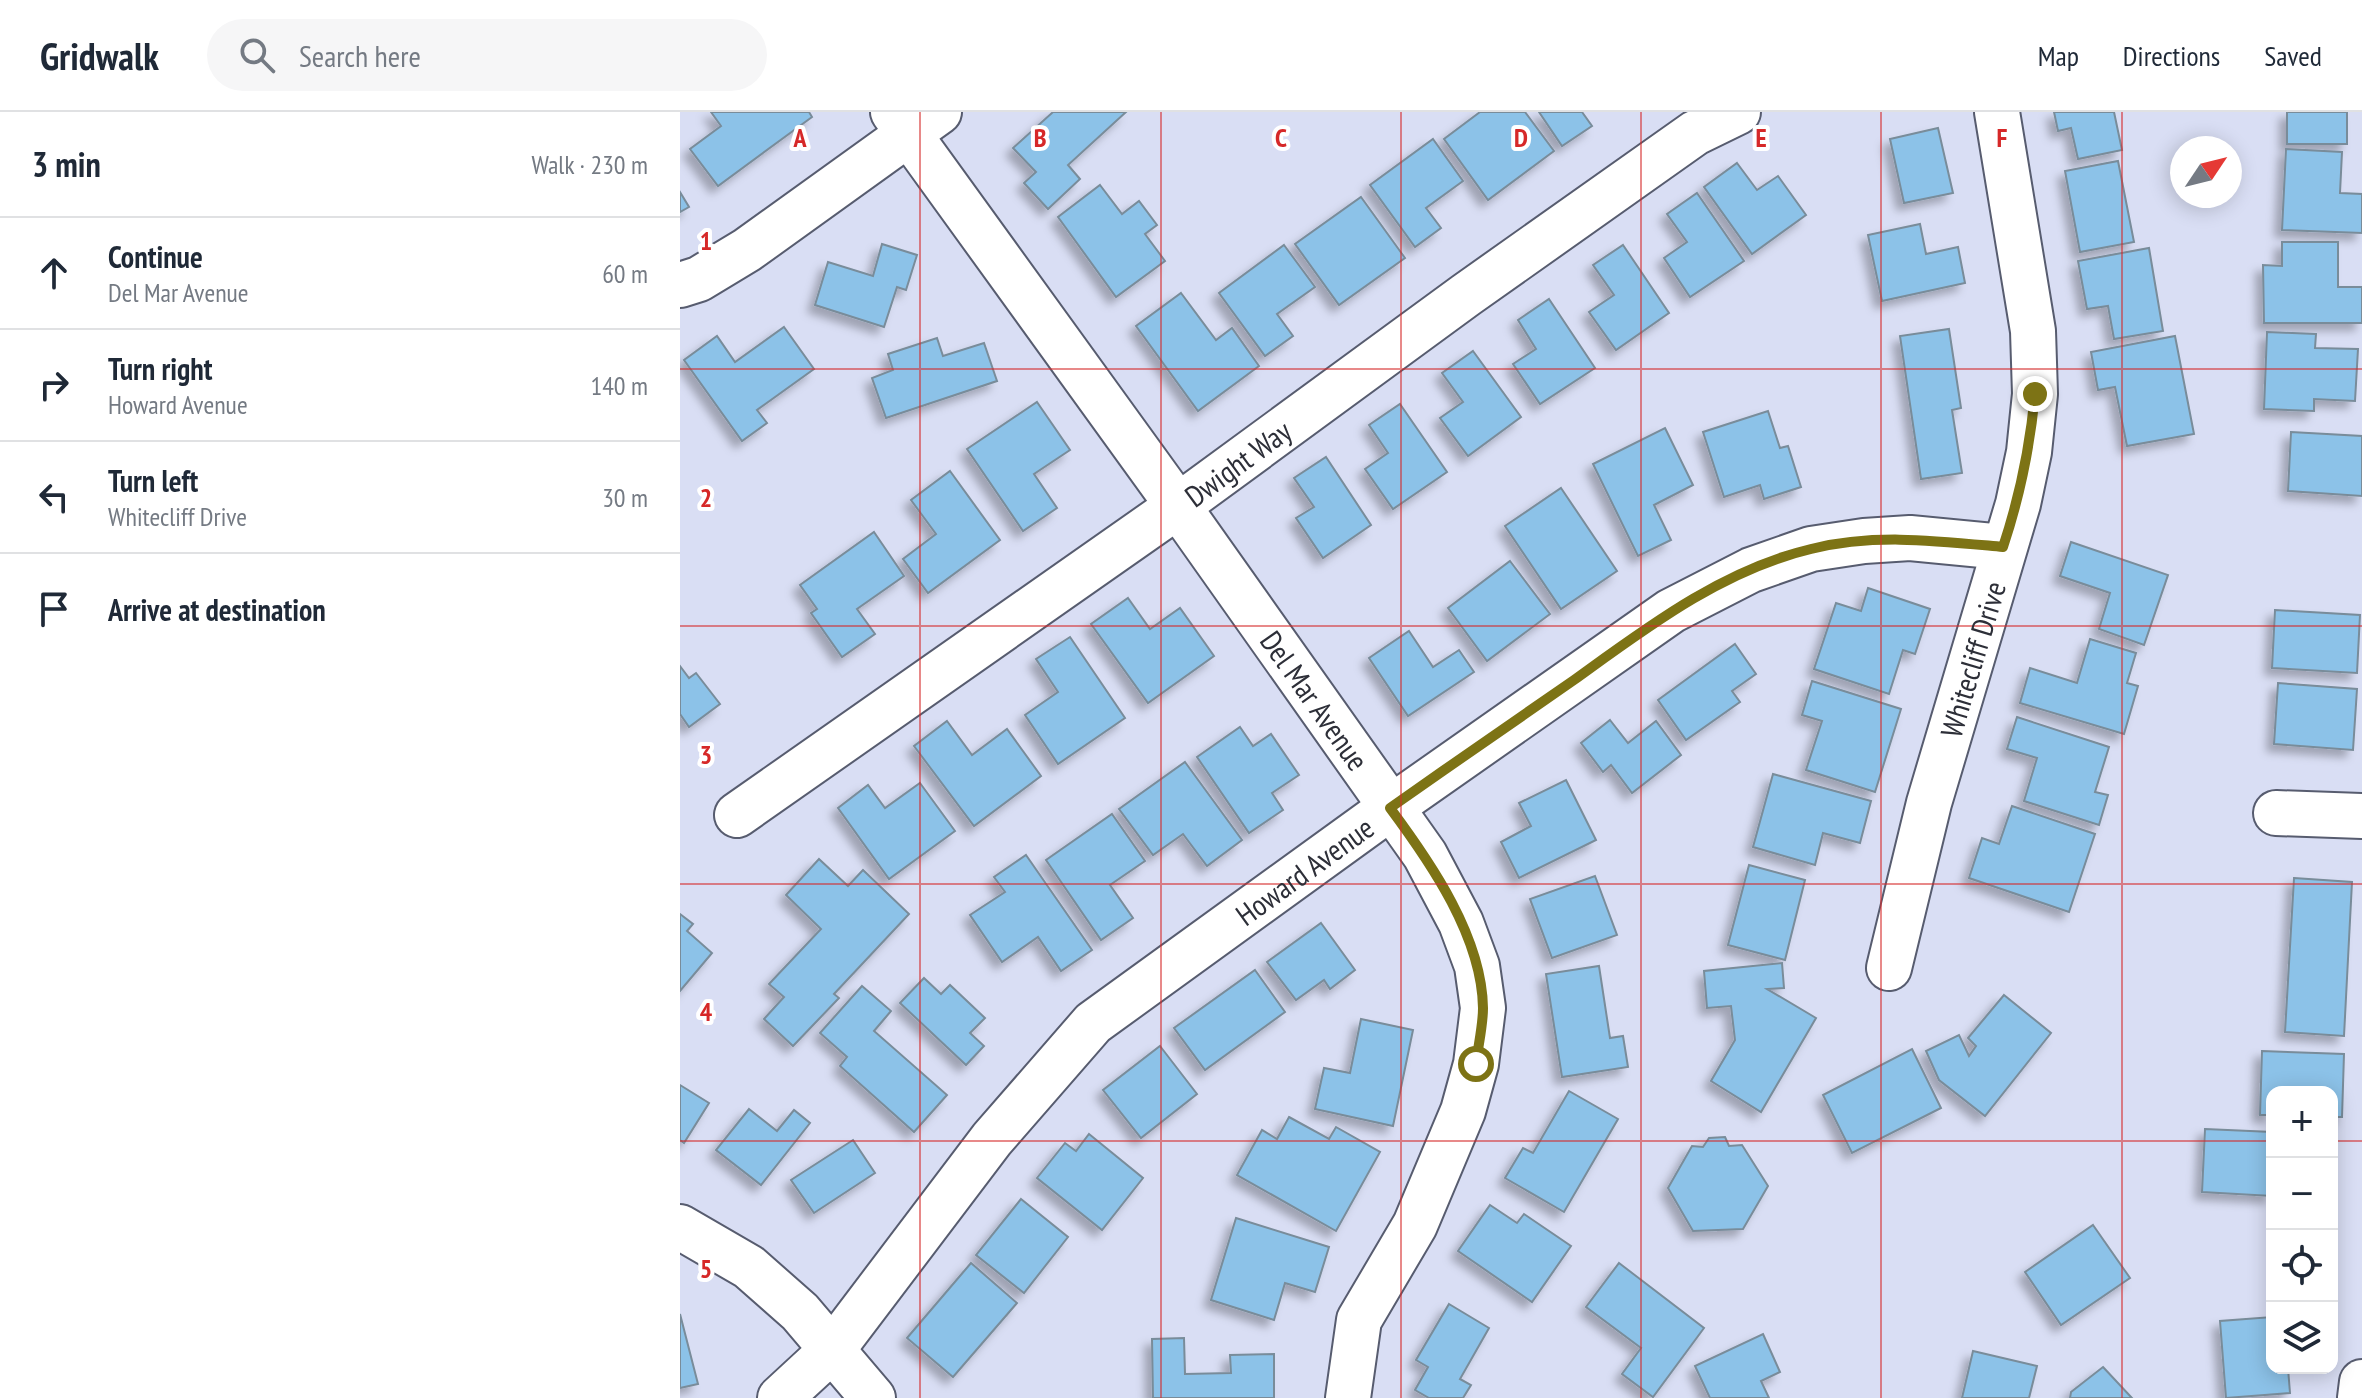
<!DOCTYPE html>
<html lang="en">
<head>
<meta charset="utf-8">
<style>
	:root { --surface:#fff; --page:#f6f6f7; --text:#1f2937; --muted:#747a83; --line:#e0e1e3 }
	body { margin:0; font-family:"PT Sans Narrow",sans-serif; background:var(--page); color:var(--text) }
	.controls { position:absolute; right:24px; bottom:24px; display:grid; overflow:hidden; border-radius:16px; box-shadow:0 4px 20px #0003 }
	.controls button { width:72px; height:72px; display:grid; place-items:center; padding:0; border:0; border-bottom:2px solid var(--line); background:var(--surface); color:var(--text); font:40px sans-serif }
	.compass { position:absolute; left:1490px; top:24px; width:72px; height:72px; border-radius:50%; background:var(--surface); box-shadow:0 4px 20px #0003; rotate:55deg }
	.stop { position:absolute; width:24px; height:24px; margin:-18px; border:6px solid #7d7315; border-radius:50%; background:#fff }
	.stop.end { background:#7d7315; border-color:#fff; box-shadow:0 2px 8px #0008 }
	.list { margin:0; padding:0; list-style:none }
	h2 { display:flex; justify-content:space-between; align-items:center; height:104px; margin:0; padding:0 32px; font-size:34px }
	h2 small { font-size:26px; font-weight:400; color:var(--muted) }
	.list li { display:grid; grid-template-columns:52px 1fr auto; gap:24px; align-items:center; box-sizing:border-box; height:112px; padding:0 32px; border-top:2px solid var(--line) }
	.list b { display:block; font-size:30px; white-space:nowrap }
	.list p { margin:0; font-size:26px; white-space:nowrap; color:var(--muted) }
	.list em { font-size:26px; font-style:normal; color:var(--muted) }
	.icon { flex:none; width:44px; height:44px; fill:none; stroke:currentColor; stroke-width:2; stroke-linecap:round; stroke-linejoin:round }
	.map { position:relative; flex:none; width:1682px; height:1286px; overflow:hidden }
	header { display:flex; align-items:center; gap:48px; box-sizing:border-box; height:112px; padding:0 40px; background:var(--surface); border-bottom:2px solid var(--line) }
	header strong { font-size:38px }
	nav { display:flex; gap:44px; margin-inline-start:auto; font-size:28px }
	.search { width:560px; height:72px; background:var(--page); display:flex; align-items:center; gap:20px; box-sizing:border-box; padding:0 28px; border-radius:44px; color:var(--muted); font-size:30px }
	main { display:flex }
	aside { flex:1; background:var(--surface) }
	.map>svg:first-child { display:block }
	.building { fill:#8cc2e8; stroke:#798c9a; stroke-width:2; filter:url(#shadow) }
	.lines { fill:none; stroke-linecap:round; stroke-linejoin:round }
	.minor-casing { stroke:#575c6f; stroke-width:48 }
	.minor { stroke:#fff; stroke-width:44 }
	.route { stroke:#7d7315; stroke-width:10 }
	.grid { fill:none; stroke:#d62828; stroke-width:2; stroke-opacity:0.55 }
	.labels { text-anchor:middle; dominant-baseline:central; stroke-width:8; stroke-linejoin:round; paint-order:stroke }
	.street-label { font-size:30px; fill:#2d2f38; stroke:#fff }
	.grid-label { font-size:26px; text-anchor:middle; font-weight:bold; fill:#d62828; stroke:#fff; stroke-width:8; stroke-linejoin:round; paint-order:stroke }
</style>
</head>
<body>
<header>
<strong>Gridwalk</strong>
<div class="search"><svg class="icon" aria-label="search" viewBox="0 0 24 24"><circle cx="10" cy="10" r="6"/><path d="M15 15l6 6"/></svg>Search here</div>
<nav><a>Map</a><a>Directions</a><a>Saved</a></nav>
</header>
<main>
<aside>
<h2>3 min<small>Walk · 230 m</small></h2>
<ul class="list">
<li><svg class="icon" aria-label="ahead" viewBox="0 0 24 24"><path d="M12 20V5M6 11l6-6 6 6"/></svg><div><b>Continue</b><p>Del Mar Avenue</p></div><em>60 m</em></li>
<li><svg class="icon" aria-label="right" viewBox="0 0 24 24"><path d="M7 20v-9h11M14 6l5 5-5 5"/></svg><div><b>Turn right</b><p>Howard Avenue</p></div><em>140 m</em></li>
<li><svg class="icon" aria-label="left" viewBox="0 0 24 24"><path d="M17 20v-9H6M10 6l-5 5 5 5"/></svg><div><b>Turn left</b><p>Whitecliff Drive</p></div><em>30 m</em></li>
<li><svg class="icon" aria-label="arrive" viewBox="0 0 24 24"><path d="M6 21V4h12l-3 4 3 4H6"/></svg><div><b>Arrive at destination</b></div></li>
</ul>
</aside>
<div class="map">
<svg width="1682" height="1286" viewBox="0 0 1682 1286">
	<defs>
		<filter id="shadow"><feDropShadow dx="-7" dy="7" stdDeviation="4" flood-color="#0004"/></filter>
	</defs>
	<rect width="100%" height="100%" fill="#d9def4"/>
	<g class="building">
		<polygon points="31,0 129,0 132,5 38,74 10,37 41,14"/>
		<polygon points="373,0 446,0 388,53 400,67 368,97 344,71 356,60 333,36"/>
		<polygon points="800,0 845,0 874,39 808,88 764,27"/>
		<polygon points="859,0 902,0 912,14 882,34"/>
		<polygon points="1374,0 1434,0 1442,38 1398,47 1391,16 1378,19"/>
		<rect x="1607" y="0" width="60" height="32"/>
		<polygon points="1258,16 1273,81 1224,91 1210,27"/>
		<polygon points="753,27 783,69 746,96 761,116 735,135 690,73"/>
		<polygon points="1606,37 1662,40 1660,81 1682,82 1682,121 1602,118"/>
		<polygon points="1438,49 1454,130 1400,140 1385,59"/>
		<polygon points="1057,51 1077,78 1098,64 1126,103 1072,142 1024,75"/>
		<polygon points="420,73 442,102 459,89 477,113 465,122 485,149 436,185 378,105"/>
		<polygon points="0,80 9,95 0,100"/>
		<polygon points="1017,81 1064,149 1010,185 984,146 1007,130 987,102"/>
		<polygon points="681,85 725,146 659,193 615,132"/>
		<polygon points="1240,112 1246,142 1278,135 1285,171 1202,189 1188,123"/>
		<polygon points="1602,130 1658,130 1658,175 1682,175 1682,211 1584,211 1583,153 1602,154"/>
		<polygon points="202,132 237,143 226,178 217,175 204,215 135,193 148,150 193,164"/>
		<polygon points="604,133 635,175 597,202 613,224 585,244 539,181"/>
		<polygon points="943,133 989,201 936,238 909,200 934,183 913,153"/>
		<polygon points="1469,136 1483,219 1434,227 1428,194 1407,197 1398,149"/>
		<polygon points="501,181 536,228 552,216 579,254 518,299 456,214"/>
		<polygon points="869,187 915,256 860,292 833,252 856,237 838,208"/>
		<polygon points="104,215 134,257 77,298 87,311 62,329 4,248 37,224 55,250"/>
		<polygon points="1269,217 1281,296 1272,298 1282,361 1241,367 1220,224"/>
		<polygon points="1587,220 1636,222 1635,236 1678,237 1675,289 1634,287 1634,299 1584,297"/>
		<polygon points="1495,224 1514,322 1447,334 1435,275 1418,278 1411,240"/>
		<polygon points="257,226 263,244 304,231 317,269 206,306 192,266 213,258 208,242"/>
		<polygon points="793,239 841,305 788,344 760,306 783,290 762,261"/>
		<polygon points="357,290 390,338 354,362 377,396 343,419 287,337"/>
		<polygon points="720,292 767,360 713,397 685,357 708,341 689,313"/>
		<polygon points="1088,299 1100,336 1108,334 1121,375 1084,387 1080,373 1044,385 1023,320"/>
		<polygon points="985,316 1013,373 974,393 991,428 958,444 913,352"/>
		<polygon points="1611,320 1682,324 1682,384 1608,379"/>
		<polygon points="646,345 691,413 643,446 616,406 634,395 614,366"/>
		<polygon points="270,359 320,428 248,481 223,447 256,422 231,388"/>
		<polygon points="881,376 937,459 881,497 825,414"/>
		<polygon points="194,420 224,464 177,497 195,522 162,545 131,501 137,497 120,473"/>
		<polygon points="1391,430 1488,463 1464,533 1419,517 1430,481 1380,464"/>
		<polygon points="830,449 870,502 807,549 768,496"/>
		<polygon points="1188,476 1250,497 1235,542 1223,538 1209,582 1134,557 1156,491 1181,499"/>
		<polygon points="448,486 470,517 500,496 534,544 468,591 411,512"/>
		<polygon points="1595,498 1680,503 1677,561 1592,556"/>
		<polygon points="729,519 753,555 779,538 794,560 728,604 689,546"/>
		<polygon points="390,525 445,606 378,652 345,603 378,580 356,547"/>
		<polygon points="1410,527 1456,541 1447,571 1458,574 1444,622 1340,591 1350,556 1397,571"/>
		<polygon points="1055,532 1076,562 1052,579 1060,590 1006,628 978,588"/>
		<polygon points="0,554 9,566 16,561 40,592 9,615 0,602"/>
		<polygon points="1132,569 1221,597 1195,680 1126,658 1142,609 1122,603"/>
		<polygon points="1598,571 1677,577 1673,638 1594,632"/>
		<polygon points="1337,605 1429,635 1415,680 1428,683 1419,713 1344,689 1357,646 1327,637"/>
		<polygon points="930,608 948,631 976,609 1001,643 952,681 931,653 923,660 901,631"/>
		<polygon points="267,609 292,643 327,617 361,664 294,714 234,634"/>
		<polygon points="560,615 573,634 591,622 619,663 592,681 603,698 569,721 517,645"/>
		<polygon points="505,650 562,728 527,754 503,722 473,743 439,697"/>
		<polygon points="1093,662 1191,689 1180,731 1143,721 1135,753 1073,735"/>
		<polygon points="886,668 916,728 839,766 821,730 851,714 839,691"/>
		<polygon points="240,671 275,719 209,767 158,696 188,673 205,696"/>
		<polygon points="1332,694 1415,722 1389,800 1289,766 1302,726 1319,732"/>
		<polygon points="432,702 465,749 430,773 453,806 421,828 366,748"/>
		<polygon points="346,743 412,838 381,859 358,825 322,850 290,803 325,780 314,765"/>
		<polygon points="139,747 168,774 183,758 229,802 154,882 159,886 113,934 84,907 104,885 89,872 141,817 106,783"/>
		<polygon points="1069,753 1125,768 1105,848 1048,833"/>
		<polygon points="915,764 937,823 872,846 850,787"/>
		<polygon points="1614,766 1672,770 1664,924 1605,920"/>
		<polygon points="0,802 13,812 7,819 32,841 0,879"/>
		<polygon points="641,811 675,858 650,877 644,868 616,888 587,850"/>
		<polygon points="1102,851 1104,876 1087,877 1136,906 1081,1000 1031,969 1055,928 1051,894 1027,896 1024,859"/>
		<polygon points="919,854 930,926 943,924 948,955 882,965 866,862"/>
		<polygon points="575,858 605,900 525,958 494,916"/>
		<polygon points="244,866 261,882 270,873 305,906 290,921 304,934 286,953 220,891"/>
		<polygon points="182,874 211,899 194,919 267,983 234,1020 160,954 167,945 140,921"/>
		<polygon points="1324,883 1371,921 1305,1004 1259,968 1246,939 1279,923 1289,944 1296,934 1288,926"/>
		<polygon points="681,907 733,918 713,1014 635,997 644,956 670,961"/>
		<polygon points="480,934 517,982 461,1026 423,978"/>
		<polygon points="1232,937 1261,996 1172,1041 1143,983"/>
		<polygon points="1582,939 1664,942 1662,1005 1652,1005 1652,980 1592,980 1592,1003 1580,1003"/>
		<polygon points="0,973 29,991 4,1031 0,1028"/>
		<polygon points="889,979 938,1007 884,1100 825,1066 843,1036 853,1041"/>
		<polygon points="69,997 97,1019 114,998 130,1011 81,1073 36,1038"/>
		<polygon points="609,1005 649,1027 656,1015 700,1040 656,1119 557,1063 582,1018 597,1027"/>
		<polygon points="1525,1017 1592,1020 1592,1084 1522,1080"/>
		<polygon points="409,1022 463,1066 422,1118 357,1066 385,1031 396,1039"/>
		<polygon points="1045,1025 1049,1034 1062,1033 1088,1074 1063,1117 1013,1119 988,1076 1012,1034 1023,1035 1029,1026"/>
		<polygon points="173,1028 195,1061 134,1101 111,1068"/>
		<polygon points="341,1087 388,1125 344,1181 296,1143"/>
		<polygon points="810,1093 837,1111 844,1102 891,1134 852,1190 778,1139"/>
		<polygon points="556,1106 649,1135 635,1180 605,1171 594,1208 531,1188"/>
		<polygon points="1413,1113 1450,1166 1381,1213 1345,1160"/>
		<polygon points="291,1151 337,1191 273,1265 227,1226"/>
		<polygon points="939,1151 1024,1216 973,1285 942,1262 961,1236 906,1195"/>
		<polygon points="769,1192 809,1216 780,1267 791,1273 783,1286 749,1286 735,1278 748,1255 736,1248"/>
		<polygon points="0,1202 18,1272 0,1276"/>
		<polygon points="1592,1205 1592,1256 1608,1256 1610,1281 1546,1286 1540,1209"/>
		<polygon points="1083,1222 1100,1260 1081,1269 1089,1286 1030,1286 1015,1254"/>
		<polygon points="504,1226 505,1262 551,1261 550,1243 594,1242 594,1286 473,1286 472,1227"/>
		<polygon points="1293,1239 1357,1254 1349,1286 1282,1286"/>
		<polygon points="1423,1255 1452,1286 1390,1286 1391,1280"/>
	</g>
	<g class="lines">
		<g class="minor-casing">
			<g id="minor">
				<path id="s1" d="M213,0L498,394L745,743L781,811L797,854L803,896L796,952L783,999L735,1113L679,1208L668,1286"/>
				<polyline points="0,173 19,167 67,138 259,0"/>
				<polyline points="1596,701 1682,704"/>
				<path id="s2" d="M57,703L498,394L786,183L1015,21L1058,0"/>
				<path id="s3" d="M1209,856L1249,691L1338,392L1349,340L1355,282L1353,219L1317,0"/>
				<polyline points="0,1115 69,1155 120,1200 193,1286"/>
				<path id="s4" d="M100,1286L153,1237L312,1027L413,911L710,696L991,499L1071,458L1131,437L1184,429L1230,426L1323,435"/>
				<polyline points="1680,1286 1682,1270"/>
			</g>
		</g>
		<use href="#minor" class="minor"/>
	</g>
	<g class="lines">
		<path class="route" d="M796,952C798,934 803,914 803,896C802,825 751,751 710,696C771,653 832,611 894,568C966,516 1042,458 1131,437C1195,421 1259,429 1323,435C1340,384 1350,335 1355,282"/>
	</g>
	<path class="grid" d="M240,0V1286M481,0V1286M721,0V1286M961,0V1286M1201,0V1286M1442,0V1286M0,257H1682M0,514H1682M0,772H1682M0,1029H1592M1652,1029H1682"/>
	<g class="labels">
		<g class="street-label">
			<text stroke="none"><textPath href="#s2" startOffset="612">Dwight Way</textPath></text>
			<text stroke="none"><textPath href="#s3" startOffset="320">Whitecliff Drive</textPath></text>
			<text stroke="none"><textPath href="#s1" startOffset="724">Del Mar Avenue</textPath></text>
			<text stroke="none"><textPath href="#s4" startOffset="750">Howard Avenue</textPath></text>
		</g>
	</g>
	<g class="grid-label">
		<text x="120" y="35">A</text>
		<text x="360" y="35">B</text>
		<text x="601" y="35">C</text>
		<text x="841" y="35">D</text>
		<text x="1081" y="35">E</text>
		<text x="1322" y="35">F</text>
		<text x="26" y="138">1</text>
		<text x="26" y="395">2</text>
		<text x="26" y="652">3</text>
		<text x="26" y="909">4</text>
		<text x="26" y="1166">5</text>
	</g>
</svg>
<div class="controls">
<button>+</button>
<button>−</button>
<button><svg class="icon" aria-label="locate" viewBox="0 0 24 24"><circle cx="12" cy="12" r="6"/><path d="M12 2v4M12 18v4M2 12h4M18 12h4"/></svg></button>
<button><svg class="icon" aria-label="layers" viewBox="0 0 24 24"><path d="M12 4l9 5-9 5-9-5zM3 14l9 5 9-5"/></svg></button>
</div>
<svg class="compass" viewBox="-18 -18 36 36"><path d="M0-13l5 13h-10z" fill="#e53935"/><path d="M0 13l5-13h-10z" fill="#747a83"/></svg>
<div class="stop" style="left:796px;top:952px"></div>
<div class="stop end" style="left:1355px;top:282px"></div>
</div>
</main>
</body>
</html>
